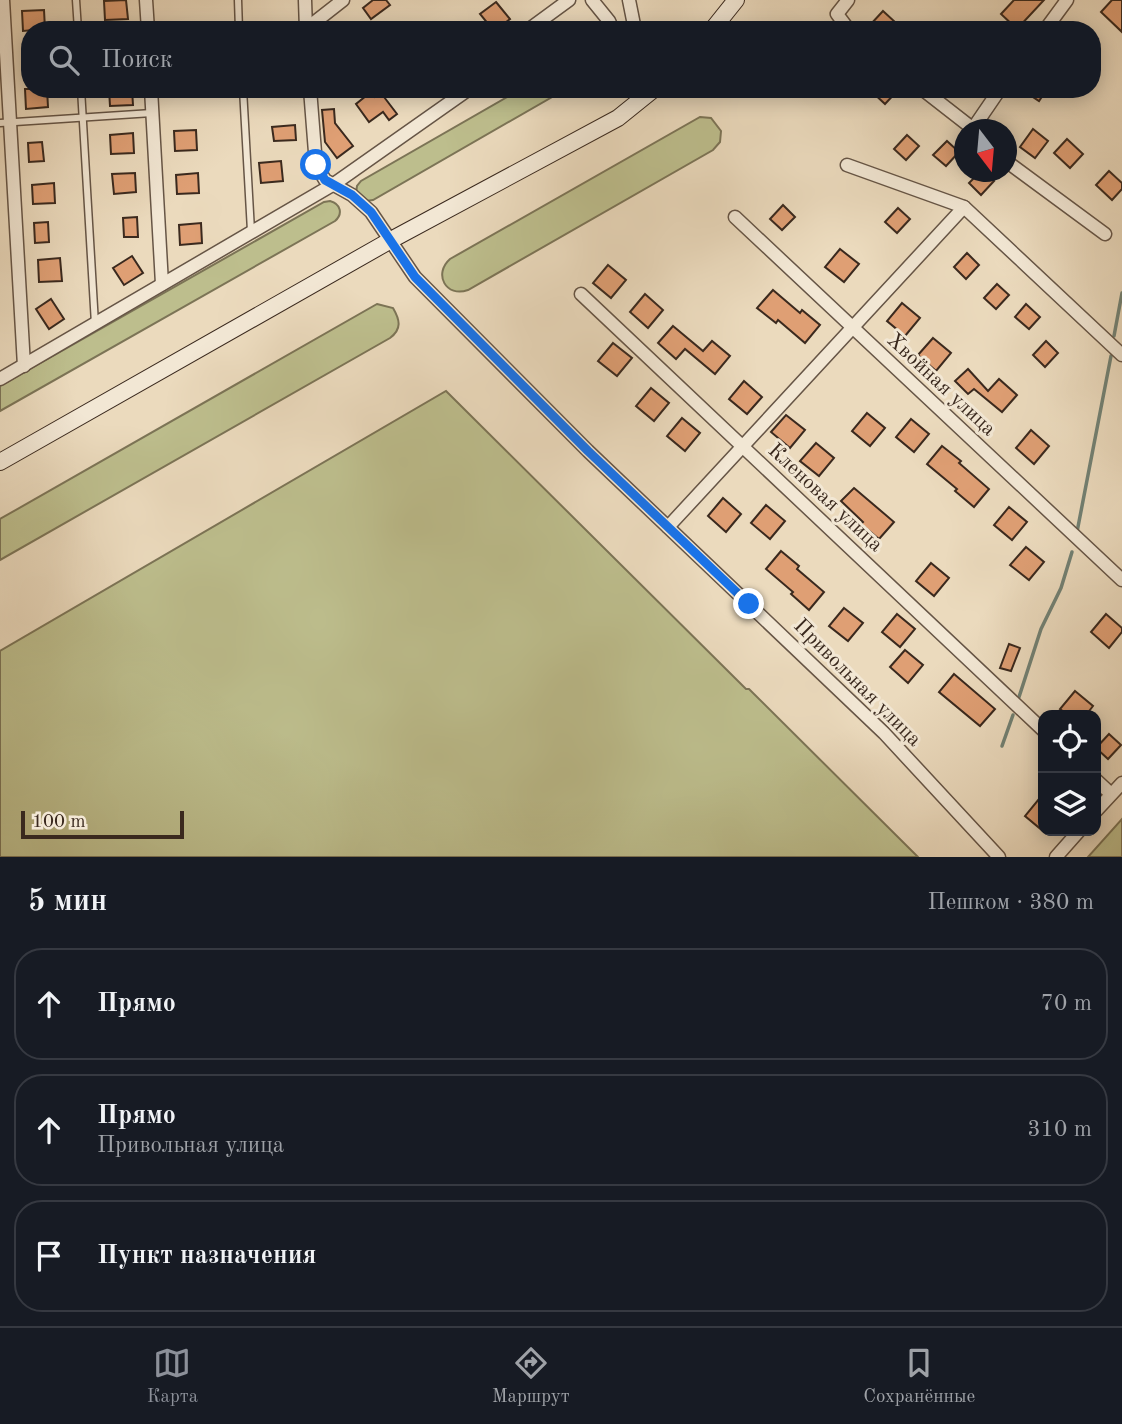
<!DOCTYPE html>
<html lang="ru">
<head>
<meta charset="utf-8">
<style>
	:root { --surface:#171b24; --page:#20242c; --text:#f1f3f6; --muted:#9ea1a6; --line:#363941; --accent:#8c9099 }
	body { margin:0; font-family:"Old Standard TT",serif; background:var(--page); color:var(--text) }
	.controls { position:absolute; right:21px; bottom:21px; display:grid; overflow:hidden; border-radius:14px; box-shadow:0 4px 18px #0003 }
	.controls button { width:63px; height:63px; display:grid; place-items:center; padding:0; border:0; border-bottom:2px solid var(--line); background:var(--surface); color:var(--text); font:35px sans-serif }
	.compass { position:absolute; left:954px; top:119px; width:63px; height:63px; border-radius:50%; background:var(--surface); box-shadow:0 4px 18px #0003; rotate:164deg }
	.scale { position:absolute; left:21px; bottom:18px; width:163px; box-sizing:border-box; padding-left:7px; border:4px solid #3a291e; border-top:0; font-size:19px; line-height:24px; white-space:nowrap; color:#3a291e; -webkit-text-stroke:5px #f2e7d4; paint-order:stroke }
	.stop { position:absolute; width:21px; height:21px; margin:-16px; border:5px solid #1a73e8; border-radius:50%; background:#fff }
	.stop.end { background:#1a73e8; border-color:#fff; box-shadow:0 2px 7px #0008 }
	.list { margin:0; padding:0; list-style:none }
	h2 { display:flex; justify-content:space-between; align-items:center; height:91px; margin:0; padding:0 28px; font-size:30px }
	h2 small { font-size:23px; font-weight:400; color:var(--muted) }
	.list li { display:grid; grid-template-columns:46px 1fr auto; gap:21px; align-items:center; box-sizing:border-box; height:112px; margin:0 14px 14px; padding:0 14px; border:2px solid var(--line); border-radius:28px }
	.list b { display:block; font-size:26px; white-space:nowrap }
	.list p { margin:0; font-size:23px; white-space:nowrap; color:var(--muted) }
	.list em { font-size:23px; font-style:normal; color:var(--muted) }
	.icon { flex:none; width:38px; height:38px; fill:none; stroke:currentColor; stroke-width:2; stroke-linecap:round; stroke-linejoin:round }
	.map { position:relative; flex:none; width:1122px; height:857px; overflow:hidden }
	.search { position:absolute; background:var(--surface); box-shadow:0 4px 18px #0003; left:21px; right:21px; top:21px; height:77px; display:flex; align-items:center; gap:18px; box-sizing:border-box; padding:0 24px; border-radius:28px; color:var(--muted); font-size:26px }
	.sheet { height:469px; background:var(--surface) }
	nav { display:flex; justify-content:space-around; align-items:center; box-sizing:border-box; height:98px; border-top:2px solid var(--line); background:var(--surface); font-size:19px; color:var(--muted) }
	nav a { display:grid; justify-items:center; gap:4px }
	nav .on { color:var(--accent) }
	.map>svg:first-child { display:block }
	.green { fill:#bdbe8d; stroke:#7c7456; stroke-width:2 }
	.lines { fill:none; stroke-linecap:round; stroke-linejoin:round }
	.stream { stroke:#728174; stroke-width:3.5 }
	.building { fill:#df9f74; stroke:#3a291e; stroke-width:2 }
	.lane-casing { stroke:#665546; stroke-width:9 }
	.street-casing { stroke:#665546; stroke-width:15 }
	.secondary-casing { stroke:#3a291e; stroke-width:18 }
	.lane { stroke:#f2e7d4; stroke-width:6 }
	.street { stroke:#f2e7d4; stroke-width:12 }
	.secondary { stroke:#f2e7d4; stroke-width:16 }
	.route { stroke:#1a73e8; stroke-width:9 }
	.labels { text-anchor:middle; dominant-baseline:central; stroke-width:6; stroke-linejoin:round; paint-order:stroke }
	.street-label { font-size:21px; fill:#3a291e; stroke:#f2e7d4 }
</style>
</head>
<body>
<div class="map">
<svg width="1122" height="857" viewBox="0 0 1122 857">
	<rect width="100%" height="100%" fill="#ebdabd"/>
	<filter id="stains"><feTurbulence type="fractalNoise" baseFrequency=".00286" numOctaves="4"/><feColorMatrix values="0 0 0 0 .2 0 0 0 0 .09 0 0 0 0 .02 0 0 0 .5 -.17"/></filter>
	<radialGradient id="worn" r=".72"><stop offset=".6" stop-color="#630" stop-opacity="0"/><stop offset="1" stop-color="#630" stop-opacity=".3"/></radialGradient>
	<g class="green">
		<polygon points="521,89 566,89 373,200 366,201 356,193 357,186 361,181"/>
		<path d="M700,117L711,118L721,131L720,142L713,150L468,290C446,298 433,274 450,259Z"/>
		<path d="M330,201C341,204 343,214 335,221L0,411V386L324,202Z"/>
		<path d="M377,304L393,308C400,320 402,329 390,338L0,560V519Z"/>
		<polygon points="446,391 746,689 749,689 918,857 0,857 0,651"/>
		<polygon points="1122,819 1122,857 1088,857"/>
	</g>
	<g class="lines">
		<g class="stream">
			<polyline points="1114,336 1122,293"/>
			<polyline points="1077,532 1111,356"/>
			<polyline points="1019,697 1041,629 1061,588 1072,552"/>
			<polyline points="1002,746 1013,715"/>
		</g>
	</g>
	<g class="building">
		<polygon points="126,0 128,19 105,20 104,1"/>
		<polygon points="373,0 386,0 390,5 371,19 363,8"/>
		<polygon points="1014,0 1044,0 1017,29 1001,14"/>
		<polygon points="1112,0 1122,0 1122,32 1101,12"/>
		<polygon points="496,2 510,19 496,30 493,30 480,14"/>
		<polygon points="44,10 45,29 23,31 22,11"/>
		<polygon points="883,11 895,22 888,30 875,30 870,25"/>
		<polygon points="25,89 47,89 48,107 26,109"/>
		<polygon points="109,89 132,89 133,105 110,106"/>
		<polygon points="869,89 899,89 885,104"/>
		<polygon points="1021,89 1047,89 1039,101"/>
		<polygon points="371,92 375,97 381,93 397,114 389,120 383,112 369,122 356,104"/>
		<polygon points="334,109 335,123 353,146 337,158 325,142 322,110"/>
		<polygon points="295,125 296,140 274,141 272,127"/>
		<polygon points="1033,129 1048,141 1035,158 1020,147"/>
		<polygon points="196,130 197,150 175,151 174,131"/>
		<polygon points="133,133 134,153 111,154 110,135"/>
		<polygon points="907,135 919,146 906,160 894,149"/>
		<polygon points="1067,139 1083,154 1070,168 1054,153"/>
		<polygon points="947,141 959,152 946,166 933,155"/>
		<polygon points="42,142 44,161 29,162 28,143"/>
		<polygon points="281,161 283,181 261,183 259,163"/>
		<polygon points="1109,171 1122,183 1122,189 1112,200 1096,185"/>
		<polygon points="980,172 984,172 994,181 981,195 969,183"/>
		<polygon points="135,173 136,192 114,194 112,174"/>
		<polygon points="198,173 199,193 177,194 176,175"/>
		<polygon points="54,183 55,203 33,204 32,185"/>
		<polygon points="783,205 795,217 782,230 770,219"/>
		<polygon points="898,208 910,219 897,233 885,222"/>
		<polygon points="137,217 138,237 124,237 123,218"/>
		<polygon points="48,222 49,242 35,243 34,223"/>
		<polygon points="201,223 202,243 180,245 179,225"/>
		<polygon points="840,249 859,264 844,282 825,267"/>
		<polygon points="967,253 979,265 966,279 954,267"/>
		<polygon points="132,256 143,273 124,285 113,268"/>
		<polygon points="60,258 62,281 39,282 38,260"/>
		<polygon points="608,265 626,280 611,298 593,283"/>
		<polygon points="997,284 1009,295 996,309 984,298"/>
		<polygon points="773,290 800,313 802,310 820,325 805,343 778,320 776,323 757,308"/>
		<polygon points="645,294 663,310 648,328 630,312"/>
		<polygon points="51,299 64,319 49,329 36,309"/>
		<polygon points="902,303 920,318 905,336 887,321"/>
		<polygon points="1026,304 1040,317 1029,329 1015,317"/>
		<polygon points="673,326 703,351 712,341 730,356 715,374 685,349 676,359 658,343"/>
		<polygon points="933,338 951,353 936,371 918,355"/>
		<polygon points="1046,341 1058,353 1045,367 1033,355"/>
		<polygon points="613,343 632,358 617,376 598,361"/>
		<polygon points="968,369 988,391 999,379 1017,395 1002,412 974,389 968,394 955,381"/>
		<polygon points="744,381 762,397 747,414 729,399"/>
		<polygon points="651,388 669,403 654,421 636,406"/>
		<polygon points="867,413 885,428 870,446 852,431"/>
		<polygon points="786,415 805,430 790,448 771,432"/>
		<polygon points="682,418 700,433 685,451 667,436"/>
		<polygon points="911,419 929,434 914,452 896,437"/>
		<polygon points="1031,430 1049,446 1034,464 1016,448"/>
		<polygon points="816,443 834,458 819,476 800,461"/>
		<polygon points="942,446 961,461 959,463 989,489 974,507 955,491 957,489 927,464"/>
		<polygon points="854,488 894,522 879,539 861,524 863,522 841,501"/>
		<polygon points="723,498 741,514 726,532 708,516"/>
		<polygon points="766,505 785,521 770,539 751,523"/>
		<polygon points="1009,507 1027,522 1012,540 994,525"/>
		<polygon points="1026,547 1044,562 1029,580 1010,565"/>
		<polygon points="781,551 799,566 797,569 824,592 809,610 791,594 793,592 766,569"/>
		<polygon points="931,563 949,578 934,596 916,581"/>
		<polygon points="844,608 863,623 848,641 829,626"/>
		<polygon points="897,614 915,629 900,647 882,632"/>
		<polygon points="1106,614 1122,628 1122,632 1109,648 1091,632"/>
		<polygon points="1009,644 1020,648 1011,671 1000,668"/>
		<polygon points="905,650 923,665 908,683 890,667"/>
		<polygon points="954,674 995,709 980,726 939,692"/>
		<polygon points="1075,691 1093,706 1086,715 1068,715 1060,709"/>
		<polygon points="1109,734 1121,745 1108,759 1096,748"/>
		<polygon points="1043,794 1043,831 1025,816"/>
	</g>
	<g class="lines">
		<g class="lane-casing">
			<g id="lane">
				<polyline points="76,0 78,30"/>
				<polyline points="238,0 239,30"/>
				<polyline points="81,89 95,324"/>
				<polyline points="243,89 251,231"/>
				<polyline points="151,91 175,89"/>
				<polyline points="0,123 152,113"/>
			</g>
		</g>
		<g class="street-casing">
			<g id="street">
				<polyline points="3,0 24,366"/>
				<polyline points="146,0 148,30"/>
				<polyline points="305,0 306,30"/>
				<polyline points="592,0 609,21 613,30"/>
				<polyline points="629,0 635,30"/>
				<polyline points="848,0 837,14 849,30"/>
				<polyline points="306,29 343,0"/>
				<polyline points="528,30 569,0"/>
				<polyline points="1045,30 1067,0"/>
				<polyline points="151,89 162,284"/>
				<polyline points="310,89 316,165 325,180 352,195 371,212 415,277 588,451 884,733 999,857"/>
				<polyline points="922,89 972,128"/>
				<polyline points="972,130 1000,89"/>
				<polyline points="1006,161 1105,234"/>
				<polyline points="847,165 964,207 1122,355"/>
				<polyline points="735,217 1122,580"/>
				<polyline points="581,294 1043,730"/>
				<polyline points="0,379 334,184 469,89"/>
				<polyline points="668,527 964,207"/>
				<polyline points="1096,780 1111,794"/>
				<polyline points="1096,811 1122,783"/>
				<polyline points="1056,857 1079,831"/>
			</g>
		</g>
		<g class="secondary-casing">
			<g id="secondary">
				<polyline points="712,30 736,0"/>
				<polyline points="0,462 391,240 618,118 654,89"/>
			</g>
		</g>
		<use href="#lane" class="lane"/>
		<use href="#street" class="street"/>
		<use href="#secondary" class="secondary"/>
	</g>
	<g class="lines">
		<polyline class="route" points="316,165 325,180 352,195 371,212 415,277 588,451 749,604"/>
	</g>
	<g class="labels">
		<g class="street-label">
			<text transform="translate(941 385) rotate(43)">Хвойная улица</text>
			<text transform="translate(825 498) rotate(43)">Кленовая улица</text>
			<text transform="translate(857 683) rotate(45)">Привольная улица</text>
		</g>
	</g>
	<rect width="100%" height="100%" filter="url(#stains)"/>
	<rect width="100%" height="100%" fill="url(#worn)"/>
</svg>
<div class="controls">
<button><svg class="icon" aria-label="locate" viewBox="0 0 24 24"><circle cx="12" cy="12" r="6"/><path d="M12 2v4M12 18v4M2 12h4M18 12h4"/></svg></button>
<button><svg class="icon" aria-label="layers" viewBox="0 0 24 24"><path d="M12 4l9 5-9 5-9-5zM3 14l9 5 9-5"/></svg></button>
</div>
<svg class="compass" viewBox="-18 -18 36 36"><path d="M0-13l5 13h-10z" fill="#e53935"/><path d="M0 13l5-13h-10z" fill="#9ea1a6"/></svg>
<div class="scale">100 m</div>
<div class="stop" style="left:316px;top:165px"></div>
<div class="stop end" style="left:749px;top:604px"></div>
<div class="search"><svg class="icon" aria-label="search" viewBox="0 0 24 24"><circle cx="10" cy="10" r="6"/><path d="M15 15l6 6"/></svg>Поиск</div>
</div>
<section class="sheet">
<h2>5 мин<small>Пешком · 380 m</small></h2>
<ul class="list">
<li><svg class="icon" aria-label="ahead" viewBox="0 0 24 24"><path d="M12 20V5M6 11l6-6 6 6"/></svg><div><b>Прямо</b></div><em>70 m</em></li>
<li><svg class="icon" aria-label="ahead" viewBox="0 0 24 24"><path d="M12 20V5M6 11l6-6 6 6"/></svg><div><b>Прямо</b><p>Привольная улица</p></div><em>310 m</em></li>
<li><svg class="icon" aria-label="arrive" viewBox="0 0 24 24"><path d="M6 21V4h12l-3 4 3 4H6"/></svg><div><b>Пункт назначения</b></div></li>
</ul>
</section>
<nav>
<a class="on"><svg class="icon" aria-label="map" viewBox="0 0 24 24"><path d="M3 6l6-2 6 2 6-2v14l-6 2-6-2-6 2zM9 4v14M15 6v14"/></svg>Карта</a>
<a><svg class="icon" aria-label="directions" viewBox="0 0 24 24"><path d="M12 3l9 9-9 9-9-9zM9 14v-3h6M13 9l2 2-2 2"/></svg>Маршрут</a>
<a><svg class="icon" aria-label="saved" viewBox="0 0 24 24"><path d="M7 4h10v16l-5-4-5 4z"/></svg>Сохранённые</a>
</nav>
</body>
</html>
